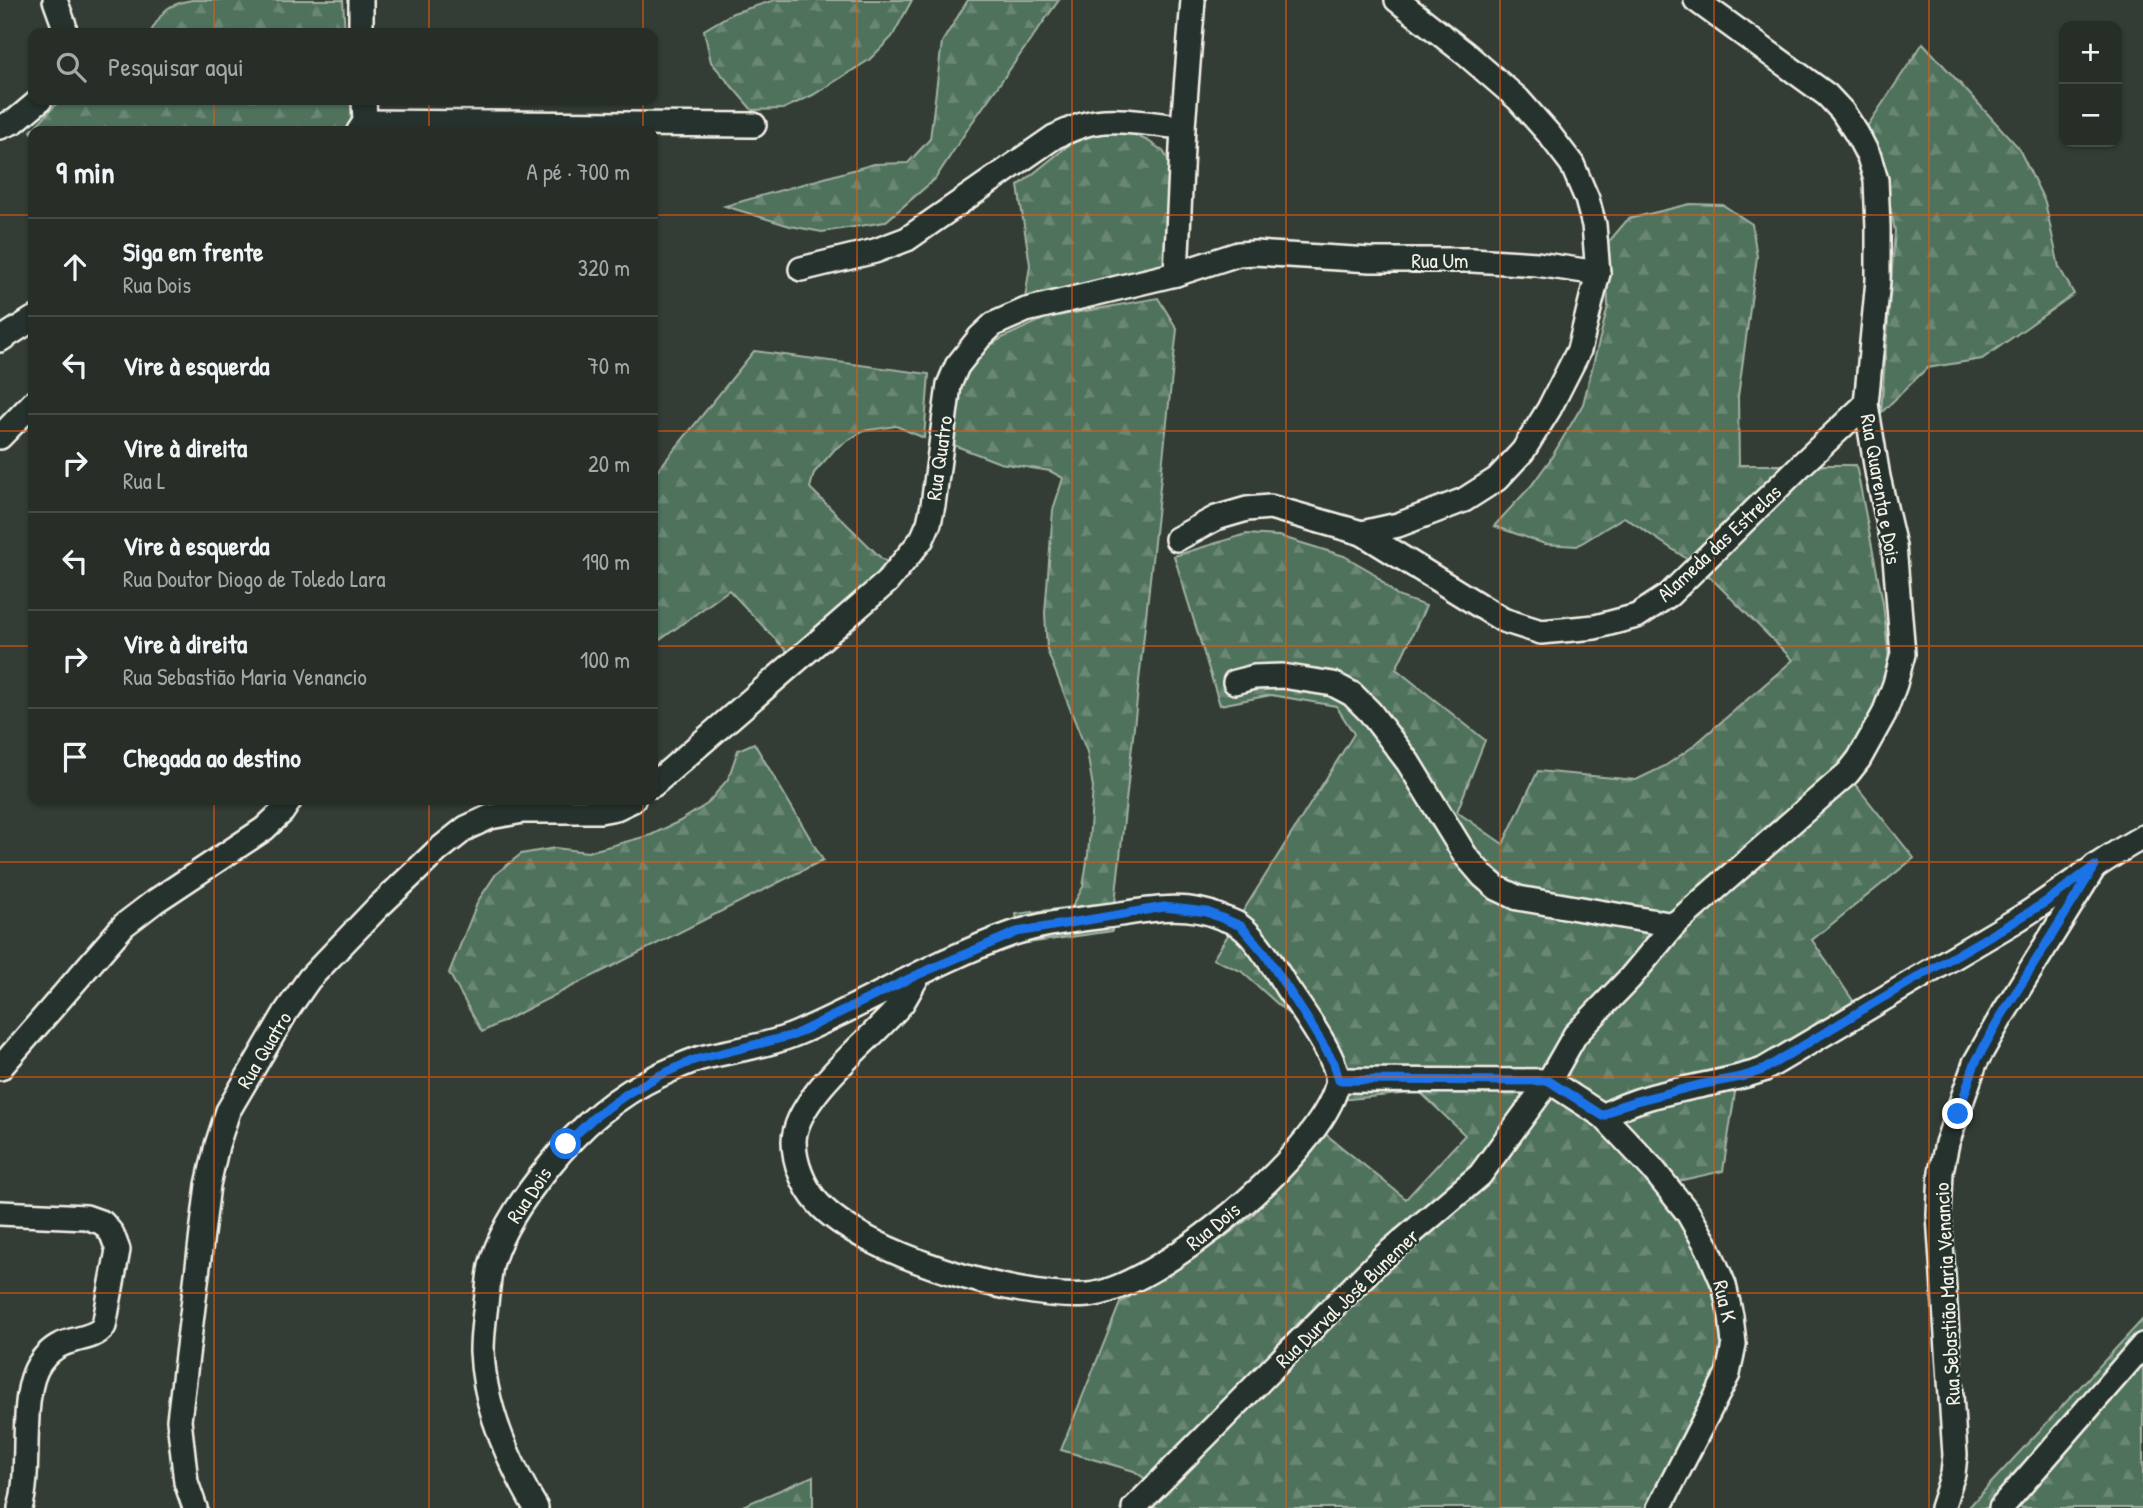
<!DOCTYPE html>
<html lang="pt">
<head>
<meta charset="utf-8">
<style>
	:root { --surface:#272e28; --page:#333a34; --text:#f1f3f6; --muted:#a4a8a8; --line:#434a45 }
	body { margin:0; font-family:"Patrick Hand",sans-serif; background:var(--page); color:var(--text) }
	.controls { position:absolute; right:21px; top:21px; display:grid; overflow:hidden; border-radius:14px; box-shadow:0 2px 5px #0004 }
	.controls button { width:63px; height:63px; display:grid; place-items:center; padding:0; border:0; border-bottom:2px solid var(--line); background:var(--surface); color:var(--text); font:35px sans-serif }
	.stop { position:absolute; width:21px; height:21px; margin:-16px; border:5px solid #1a73e8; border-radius:50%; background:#fff }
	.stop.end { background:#1a73e8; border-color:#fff; box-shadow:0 2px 7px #0008 }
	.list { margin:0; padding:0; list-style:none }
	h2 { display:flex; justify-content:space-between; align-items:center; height:91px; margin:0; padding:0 28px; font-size:30px }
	h2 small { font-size:23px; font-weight:400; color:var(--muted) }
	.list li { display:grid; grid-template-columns:46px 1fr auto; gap:21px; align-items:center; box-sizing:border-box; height:98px; padding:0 28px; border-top:2px solid var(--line) }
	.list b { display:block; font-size:26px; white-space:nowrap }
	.list p { margin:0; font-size:23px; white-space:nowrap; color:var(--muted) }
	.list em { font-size:23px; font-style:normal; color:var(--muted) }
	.icon { flex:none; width:38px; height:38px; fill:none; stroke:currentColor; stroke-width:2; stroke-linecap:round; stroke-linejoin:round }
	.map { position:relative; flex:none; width:2143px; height:1508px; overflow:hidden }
	.search { position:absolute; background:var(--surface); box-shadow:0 2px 5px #0004; left:28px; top:28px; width:630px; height:77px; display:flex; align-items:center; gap:18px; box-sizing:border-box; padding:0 24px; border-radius:14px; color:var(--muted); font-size:26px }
	.panel { position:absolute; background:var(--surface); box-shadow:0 2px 5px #0004; left:28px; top:126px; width:630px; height:679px; border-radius:14px }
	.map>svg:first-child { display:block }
	.forest { fill:url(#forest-firs); stroke:#a2b2a2; stroke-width:2 }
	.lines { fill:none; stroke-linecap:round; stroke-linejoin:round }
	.minor-casing { stroke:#f4f1e8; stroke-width:28 }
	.minor { stroke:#26332d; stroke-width:23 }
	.route { stroke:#1a73e8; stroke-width:9 }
	.grid { fill:none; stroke:#e8590c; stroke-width:2; stroke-opacity:0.55 }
	.labels { text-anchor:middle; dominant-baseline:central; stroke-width:5; stroke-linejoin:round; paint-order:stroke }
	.street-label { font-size:21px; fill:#f4f1e8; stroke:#26332d }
</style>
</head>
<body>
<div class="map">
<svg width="2143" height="1508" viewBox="0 0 2143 1508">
	<defs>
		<pattern id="forest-firs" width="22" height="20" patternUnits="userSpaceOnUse" patternTransform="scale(1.75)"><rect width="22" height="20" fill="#50725d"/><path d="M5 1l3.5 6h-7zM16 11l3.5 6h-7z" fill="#6a8774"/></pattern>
	</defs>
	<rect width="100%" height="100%" fill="#343d35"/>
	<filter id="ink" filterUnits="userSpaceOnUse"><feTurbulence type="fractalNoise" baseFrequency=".0143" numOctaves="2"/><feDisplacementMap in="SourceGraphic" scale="14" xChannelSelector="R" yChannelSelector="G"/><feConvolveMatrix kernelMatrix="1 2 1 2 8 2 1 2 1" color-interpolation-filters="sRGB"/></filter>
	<g filter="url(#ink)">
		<g class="forest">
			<path d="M192,0H343L345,33H150C163,11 165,5 192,0Z"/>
			<polygon points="775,0 912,0 892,37 869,60 813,95 783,109 752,110 711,62 704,30 733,13"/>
			<polygon points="968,0 1059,0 971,124 935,179 885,222 822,232 790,226 725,206 874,164 908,163 930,139 942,42"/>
			<polygon points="1923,43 2018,147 2045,202 2059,267 2074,294 1982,359 1927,368 1881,413 1895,231 1882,167 1864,131"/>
			<path d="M60,100H352C354,112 352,121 346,131H33V134L31,131Z"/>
			<polygon points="1118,128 1148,141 1163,151 1172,166 1174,245 1162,275 1024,306 1030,265 1018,186 1085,132"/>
			<polygon points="1690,204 1723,205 1752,224 1757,257 1738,397 1739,465 1856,465 1883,603 1890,670 1875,737 1854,783 1914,858 1812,940 1864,1017 1736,1086 1723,1171 1669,1183 1712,1279 1736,1380 1672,1508 1151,1508 1165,1493 1134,1471 1061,1450 1120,1303 1222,1239 1252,1216 1324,1133 1406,1199 1465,1135 1420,1092 1340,1100 1330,1070 1292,1017 1241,971 1213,959 1354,734 1336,706 1271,695 1220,705 1174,556 1246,534 1279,536 1344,556 1372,572 1397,596 1426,606 1396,669 1485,740 1457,812 1503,844 1538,771 1636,780 1665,766 1691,748 1793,660 1702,569 1624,517 1577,546 1545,544 1494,526 1531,486 1550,460 1583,404 1608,306 1606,245 1628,219"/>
			<polygon points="1158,298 1177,329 1112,931 1020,944 1016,914 1072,907 1083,887 1088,855 1093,787 1087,752 1047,650 1045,613 1053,510 1063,478 1050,471 1000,463 951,444 954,410 963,378 971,363 982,351 1002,338 1046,318"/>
			<polygon points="754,351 929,374 924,438 896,426 863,431 835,449 814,473 810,488 881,558 895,567 794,659 729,590 653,645 653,476"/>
			<polygon points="754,743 823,860 482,1032 449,973 478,901 496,874 521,854 555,848 588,852 651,835 680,821 707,804 728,779 738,750"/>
			<polygon points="2143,1319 2143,1508 1968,1508"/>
			<polygon points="813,1476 813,1508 738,1508"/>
		</g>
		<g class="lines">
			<g class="minor-casing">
				<g id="minor">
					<polyline points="55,0 64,25 64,33"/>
					<polyline points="361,0 361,33"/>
					<polyline points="365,122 754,125"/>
					<polyline points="0,127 15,121 40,100"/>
					<polyline points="359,131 365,122 364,100"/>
					<path d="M801,269L875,251L907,239L1054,137C1067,131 1081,124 1096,122C1122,118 1156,125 1183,127"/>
					<polyline points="1176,274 1183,127 1193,0"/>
					<polyline points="0,340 33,319"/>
					<polyline points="0,437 33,403"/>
					<polyline points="1362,533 1503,620 1541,632 1595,627 1637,616 1669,595 1800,466 1866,404"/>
					<polyline points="1177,539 1216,518 1247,509 1270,507 1362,533 1398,525 1464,500 1497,479 1523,451 1549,409 1579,350 1598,273 1594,225 1587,199 1572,164 1549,134 1518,99 1466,54 1397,0"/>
					<polyline points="1235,682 1254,677 1282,676 1333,684 1352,694 1370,712 1408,762 1465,855 1483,876 1497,888 1518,898 1674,925"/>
					<polyline points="653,785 887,582 922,539 929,523 933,505 949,385 957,366 980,337 994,324 1026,310 1176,274 1238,254 1255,253 1371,260 1472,260 1537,264 1598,273"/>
					<polyline points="0,1068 124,925 154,902 264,829 282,812 290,800"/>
					<polyline points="1339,1080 1549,1081"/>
					<polyline points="1549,1081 1603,1116 1652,1168 1688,1213 1708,1248 1724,1285 1731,1316 1734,1344 1728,1374 1659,1508"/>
					<path d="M1603,1116C1652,1088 1711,1088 1763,1070L2015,921C2059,894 2098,861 2143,837"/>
					<path d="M0,1213L86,1217L103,1223L112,1234L118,1250L104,1326C96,1338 77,1338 65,1343C55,1346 45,1355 40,1363C18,1393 32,1471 20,1508"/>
					<polyline points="195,1508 186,1482 179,1420 208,1185 217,1145 228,1111 286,1012 309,979 377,908 437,851 466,828 490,817 523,811 600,811 616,808 633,800"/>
					<path d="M536,1508C508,1461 484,1406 482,1351C482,1333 485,1313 487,1295C489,1284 489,1272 492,1262C502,1227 526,1194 549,1166C579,1128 615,1096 660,1075C673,1069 687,1062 701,1058C733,1050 768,1046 798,1033C870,1002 937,960 1011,934C1046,922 1085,919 1121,914C1154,909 1188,903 1220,917C1227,920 1234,921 1240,926C1257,938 1276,970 1287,988C1301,1009 1342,1063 1337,1085C1321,1153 1156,1289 1088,1295C1019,1301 864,1254 818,1203C804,1187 794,1163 794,1141C795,1096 874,1038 902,1003C908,994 913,983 919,974"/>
					<polyline points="1134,1508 1381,1259 1480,1175 1549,1081 1575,1035 1630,978 1674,925 1848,773 1859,759 1884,714 1895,684 1903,654 1894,546 1878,477 1866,404 1878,280 1878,228 1876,180 1869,157 1857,134 1842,111 1827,95 1696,0"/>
					<polyline points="1942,1508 1953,1474 1955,1455 1939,1215 1941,1172 1947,1143 1975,1063 2000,1019 2095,866"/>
					<polyline points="2001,1508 2143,1345"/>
				</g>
			</g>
			<use href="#minor" class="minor"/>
		</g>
	</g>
	<g class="lines" filter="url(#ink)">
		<polyline class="route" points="566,1144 592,1119 628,1093 658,1076 694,1060 794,1035 919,974 1017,932 1164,907 1207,912 1241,926 1265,954 1306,1017 1334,1063 1339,1080 1549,1081 1603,1116 1620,1106 1636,1101 1699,1085 1741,1077 1763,1070 1872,1004 2015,921 2044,903 2095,866 2000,1018 1975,1063 1958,1114"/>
	</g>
	<path class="grid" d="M214,0V33M429,0V33M643,0V33M857,0V1508M1072,0V1508M1286,0V1508M1500,0V1508M1714,0V1508M1929,0V1508M214,100V131M429,100V131M643,100V131M0,215H33M653,215H2143M0,431H33M653,431H2143M0,646H33M653,646H2143M214,800V1508M429,800V1508M643,800V1508M0,862H2143M0,1077H2143M0,1293H2143"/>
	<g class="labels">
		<g class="street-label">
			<text x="1440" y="260">Rua Um</text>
			<text transform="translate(939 458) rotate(-82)">Rua Quatro</text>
			<text transform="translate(1881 489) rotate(80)">Rua Quarenta e Dois</text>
			<text transform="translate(1719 543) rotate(-43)">Alameda das Estrelas</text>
			<text transform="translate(264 1050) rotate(-59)">Rua Quatro</text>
			<text transform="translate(529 1195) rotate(-56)">Rua Dois</text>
			<text transform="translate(1213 1226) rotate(-39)">Rua Dois</text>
			<text transform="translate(1947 1294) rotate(-93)">Rua Sebastião Maria Venancio</text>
			<text transform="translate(1347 1298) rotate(-44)">Rua Durval José Bunemer</text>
			<text transform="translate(1725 1301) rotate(77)">Rua K</text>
		</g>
	</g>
</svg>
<div class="controls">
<button>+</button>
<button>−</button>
</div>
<div class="stop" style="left:566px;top:1144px"></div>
<div class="stop end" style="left:1958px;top:1114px"></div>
<div class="search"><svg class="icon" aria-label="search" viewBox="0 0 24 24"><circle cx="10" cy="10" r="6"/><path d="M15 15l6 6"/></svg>Pesquisar aqui</div>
<section class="panel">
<h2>9 min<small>A pé · 700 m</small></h2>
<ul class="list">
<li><svg class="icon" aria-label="ahead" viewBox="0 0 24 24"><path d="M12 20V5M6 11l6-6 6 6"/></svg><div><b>Siga em frente</b><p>Rua Dois</p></div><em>320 m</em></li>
<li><svg class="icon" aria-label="left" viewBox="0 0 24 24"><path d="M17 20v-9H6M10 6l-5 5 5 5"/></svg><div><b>Vire à esquerda</b></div><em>70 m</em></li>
<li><svg class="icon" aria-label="right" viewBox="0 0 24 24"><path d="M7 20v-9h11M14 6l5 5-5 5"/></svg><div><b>Vire à direita</b><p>Rua L</p></div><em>20 m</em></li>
<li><svg class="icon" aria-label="left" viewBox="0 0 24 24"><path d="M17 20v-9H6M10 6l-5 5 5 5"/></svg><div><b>Vire à esquerda</b><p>Rua Doutor Diogo de Toledo Lara</p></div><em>190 m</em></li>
<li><svg class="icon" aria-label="right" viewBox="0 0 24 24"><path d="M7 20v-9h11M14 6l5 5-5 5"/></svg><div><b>Vire à direita</b><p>Rua Sebastião Maria Venancio</p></div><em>100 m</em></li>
<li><svg class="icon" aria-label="arrive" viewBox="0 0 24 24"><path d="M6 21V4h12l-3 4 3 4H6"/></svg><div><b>Chegada ao destino</b></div></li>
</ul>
</section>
</div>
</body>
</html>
